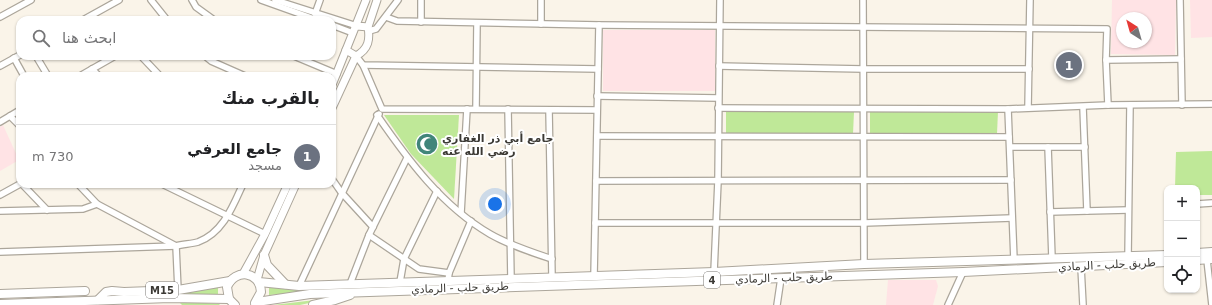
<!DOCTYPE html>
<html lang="ar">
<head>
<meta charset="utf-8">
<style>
	:root { --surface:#fff; --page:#f2f2f2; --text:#202124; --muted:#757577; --line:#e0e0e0; --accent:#b45309 }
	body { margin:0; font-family:"DejaVu Sans","Noto Naskh Arabic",sans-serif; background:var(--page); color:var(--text); direction:rtl }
	.controls { position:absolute; right:12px; bottom:12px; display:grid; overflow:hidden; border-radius:8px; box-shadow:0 1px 3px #0004 }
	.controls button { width:36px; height:36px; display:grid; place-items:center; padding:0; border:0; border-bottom:1px solid var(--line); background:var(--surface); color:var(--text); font:20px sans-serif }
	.compass { position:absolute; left:1116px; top:12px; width:36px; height:36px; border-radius:50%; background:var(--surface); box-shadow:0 1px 3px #0004; rotate:323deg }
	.you { position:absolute; left:495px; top:204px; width:14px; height:14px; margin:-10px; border:3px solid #fff; border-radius:50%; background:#1a73e8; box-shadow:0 0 0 6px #1a73e833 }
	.badge { display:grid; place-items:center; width:26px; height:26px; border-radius:50%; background:var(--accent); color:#fff; font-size:13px; font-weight:700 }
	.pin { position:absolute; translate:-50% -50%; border:2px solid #fff; box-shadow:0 1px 4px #0006 }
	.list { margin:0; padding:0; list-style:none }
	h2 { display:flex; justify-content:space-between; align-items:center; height:52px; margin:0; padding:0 16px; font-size:17px }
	h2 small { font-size:13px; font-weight:400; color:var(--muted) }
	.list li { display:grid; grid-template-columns:26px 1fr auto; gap:12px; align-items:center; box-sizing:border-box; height:64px; padding:0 16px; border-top:1px solid var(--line) }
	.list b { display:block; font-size:15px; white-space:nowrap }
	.list p { margin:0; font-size:13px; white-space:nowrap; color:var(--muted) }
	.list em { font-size:13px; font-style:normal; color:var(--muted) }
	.icon { flex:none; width:22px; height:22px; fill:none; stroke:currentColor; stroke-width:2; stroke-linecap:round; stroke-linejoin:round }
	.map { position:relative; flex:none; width:1212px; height:305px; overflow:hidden; direction:ltr }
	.search { position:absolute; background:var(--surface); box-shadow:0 1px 3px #0004; left:16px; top:16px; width:320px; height:44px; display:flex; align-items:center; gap:10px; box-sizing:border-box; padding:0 14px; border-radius:12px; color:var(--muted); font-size:15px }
	.panel { position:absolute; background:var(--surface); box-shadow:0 1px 3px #0004; left:16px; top:72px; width:320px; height:116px; border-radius:12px; direction:rtl }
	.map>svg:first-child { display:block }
	.education { fill:#ffe3e5; fill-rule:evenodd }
	.green { fill:#bfe898 }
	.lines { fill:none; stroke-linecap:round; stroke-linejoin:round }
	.minor-casing { stroke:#aca69b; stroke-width:8 }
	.major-casing { stroke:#aca69b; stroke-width:9 }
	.highway-casing { stroke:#aca69b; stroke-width:10 }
	.minor { stroke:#fff; stroke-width:5.5 }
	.major { stroke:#fff; stroke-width:7 }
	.highway { stroke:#fff; stroke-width:8 }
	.labels { text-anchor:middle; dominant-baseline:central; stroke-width:4; stroke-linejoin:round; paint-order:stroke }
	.shield { fill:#fff; stroke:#767471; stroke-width:1 }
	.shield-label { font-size:10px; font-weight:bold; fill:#3b3934 }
	.poi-label { font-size:11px; font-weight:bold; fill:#3b3934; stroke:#fff; text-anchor:start }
	.street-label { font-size:11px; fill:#3b3934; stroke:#fff }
</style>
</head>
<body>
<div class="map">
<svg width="1212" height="305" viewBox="0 0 1212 305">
	<rect width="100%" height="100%" fill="#faf4e9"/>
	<g class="education">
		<path d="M1112,0H1176L1175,55L1111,54ZM1122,18H1146V42H1122Z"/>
		<polygon points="1190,0 1212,0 1212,37 1191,38"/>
		<rect x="603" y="30" width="112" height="61"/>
		<polygon points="3,125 19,160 0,171 0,127"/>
		<polygon points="888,280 936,280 938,286 933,305 886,305"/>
	</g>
	<g class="green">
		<polygon points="726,110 854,112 853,134 726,133"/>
		<polygon points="870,110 998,111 997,134 870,133"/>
		<polygon points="384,115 459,115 454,199 411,154"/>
		<polygon points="1212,151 1212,195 1197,195 1197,188 1175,188 1176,152"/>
		<polygon points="598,278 597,282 304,292 269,295 269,287"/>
		<polygon points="218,286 218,294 112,297 112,295"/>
		<polygon points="332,298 300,305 273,305"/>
		<polygon points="178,301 219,304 220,305 182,305"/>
	</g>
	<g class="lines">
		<g class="minor-casing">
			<g id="minor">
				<polyline points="151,0 167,20"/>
				<polyline points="192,0 196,7 214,20"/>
				<polyline points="261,0 317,20"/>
				<polyline points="275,0 357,26"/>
				<polyline points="863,0 864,264"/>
				<polyline points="1180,0 1182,105"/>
				<polyline points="315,14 320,0"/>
				<polyline points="0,17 31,0"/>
				<polyline points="386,17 397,21 599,25 1107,29 1106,60 1108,105"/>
				<polyline points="83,20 119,0"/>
				<polyline points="421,22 421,0"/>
				<polyline points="541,24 541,0"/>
				<polyline points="332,25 353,33"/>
				<polyline points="369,31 376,29 398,0"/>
				<polyline points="36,56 48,76"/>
				<polyline points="141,56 160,76"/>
				<polyline points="205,56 211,61 245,76"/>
				<polyline points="294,56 337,74"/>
				<polyline points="356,56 363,65 598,69"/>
				<polyline points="14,58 24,76"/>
				<polyline points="1106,60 1181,59"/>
				<polyline points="363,65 382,109 597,110"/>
				<polyline points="0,66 20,55"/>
				<polyline points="719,66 863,69 1029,69"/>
				<polyline points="92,69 99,76"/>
				<polyline points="80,76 115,56"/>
				<polyline points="597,96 718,98"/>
				<polyline points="1083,107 1087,211 1128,210"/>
				<polyline points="718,108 1008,109 1108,105 1212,104"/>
				<polyline points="1028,108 1030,0"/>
				<polyline points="476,109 477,23"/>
				<polyline points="508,109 511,279"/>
				<polyline points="1008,109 1014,260"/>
				<polyline points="549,110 552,277"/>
				<path d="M377,115C408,160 442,206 490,234C509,245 531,252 552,259"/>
				<polyline points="10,116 20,126"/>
				<polyline points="0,122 20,110"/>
				<polyline points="597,136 1009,137"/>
				<polyline points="1010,147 1085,147"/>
				<polyline points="1048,147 1052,258"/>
				<polyline points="332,179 341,192 373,227"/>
				<polyline points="596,181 1011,180"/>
				<polyline points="22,184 47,210"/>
				<polyline points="78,184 97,204 176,246 178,290"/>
				<polyline points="162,184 265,234"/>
				<polyline points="0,195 20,184"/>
				<polyline points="1197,204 1212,203"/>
				<polyline points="0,211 83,209 97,204"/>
				<polyline points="1050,212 1087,211"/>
				<polyline points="461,213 467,109"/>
				<polyline points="595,223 864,223 1012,218"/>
				<polyline points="369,235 419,269 449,273 448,281"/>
				<path d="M0,252L176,246C183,244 191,244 198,242C223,233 233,206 243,184"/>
				<polyline points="1128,258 1130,105"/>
				<polyline points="1207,260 1212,305"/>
				<polyline points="1081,267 1083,305"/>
				<polyline points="714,272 718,181 720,0"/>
				<polyline points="449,273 471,221"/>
				<polyline points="594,276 599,25"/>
				<polyline points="400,282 404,259 437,191"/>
				<polyline points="350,284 369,235 407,158"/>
				<polyline points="299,286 379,114"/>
				<polyline points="777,305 781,278"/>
				<polyline points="948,305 963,272"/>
			</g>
		</g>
		<g class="major-casing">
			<g id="major">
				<path d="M357,26L368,27C370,39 369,49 356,56L346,50L366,0"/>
				<polyline points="368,27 377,0"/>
				<polyline points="332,85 346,50"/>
				<polyline points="332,108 356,56"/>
				<polyline points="243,274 265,234 288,184"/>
				<polyline points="257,280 264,255 296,184"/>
			</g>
		</g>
		<g class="highway-casing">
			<g id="highway">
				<polyline points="1197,253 1212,252"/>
				<polyline points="264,255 267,265 285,284"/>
				<polyline points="1197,260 1212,259"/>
				<polyline points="259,282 299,286 714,272 864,264 1167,255"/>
				<polyline points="0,294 85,291"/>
				<polyline points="98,300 106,292 112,291 124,292 178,290 230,281"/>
				<polyline points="257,302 310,294 963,272 1167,262"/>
				<polyline points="0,304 170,298 229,299"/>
				<path d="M235,305L229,299L227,287C235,268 260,271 261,292L255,303"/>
				<polyline points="313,305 335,300 350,295"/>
			</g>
		</g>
		<use href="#minor" class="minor"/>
		<use href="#major" class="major"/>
		<use href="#highway" class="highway"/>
	</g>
	<defs>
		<g id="mosque-disc" transform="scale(1.15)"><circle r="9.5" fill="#41857a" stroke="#fff"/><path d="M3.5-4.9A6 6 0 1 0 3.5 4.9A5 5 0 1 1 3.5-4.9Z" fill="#fff"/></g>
	</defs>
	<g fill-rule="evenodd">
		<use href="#mosque-disc" x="427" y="144"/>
	</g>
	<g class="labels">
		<g class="shield">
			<rect x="704" y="272" width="16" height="16" rx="3"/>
			<rect x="146" y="282" width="32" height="16" rx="3"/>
		</g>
		<g class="shield-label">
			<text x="712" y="280">4</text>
			<text x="162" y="290">M15</text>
		</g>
		<g class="poi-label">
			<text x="442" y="138">جامع أبي ذر الغفاري<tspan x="442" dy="13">رضي الله عنه</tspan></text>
		</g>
		<g class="street-label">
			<text transform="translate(1107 265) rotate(-3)">طريق حلب - الرمادي</text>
			<text transform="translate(784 278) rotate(-2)">طريق حلب - الرمادي</text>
			<text transform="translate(460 288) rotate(-2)">طريق حلب - الرمادي</text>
		</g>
	</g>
</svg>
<div class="controls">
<button>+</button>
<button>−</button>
<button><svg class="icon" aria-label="locate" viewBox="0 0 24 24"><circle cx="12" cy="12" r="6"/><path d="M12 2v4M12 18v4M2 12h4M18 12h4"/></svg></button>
</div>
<svg class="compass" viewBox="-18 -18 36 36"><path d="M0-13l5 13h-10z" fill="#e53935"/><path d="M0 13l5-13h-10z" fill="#757577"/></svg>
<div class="you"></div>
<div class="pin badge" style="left:1069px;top:65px;background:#6b7280">1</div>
<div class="search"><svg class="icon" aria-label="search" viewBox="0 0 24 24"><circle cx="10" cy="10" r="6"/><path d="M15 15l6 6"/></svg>ابحث هنا</div>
<section class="panel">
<h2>بالقرب منك<small></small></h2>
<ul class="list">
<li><span class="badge" style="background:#6b7280">1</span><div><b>جامع العرفي</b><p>مسجد</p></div><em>730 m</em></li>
</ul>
</section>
</div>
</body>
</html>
